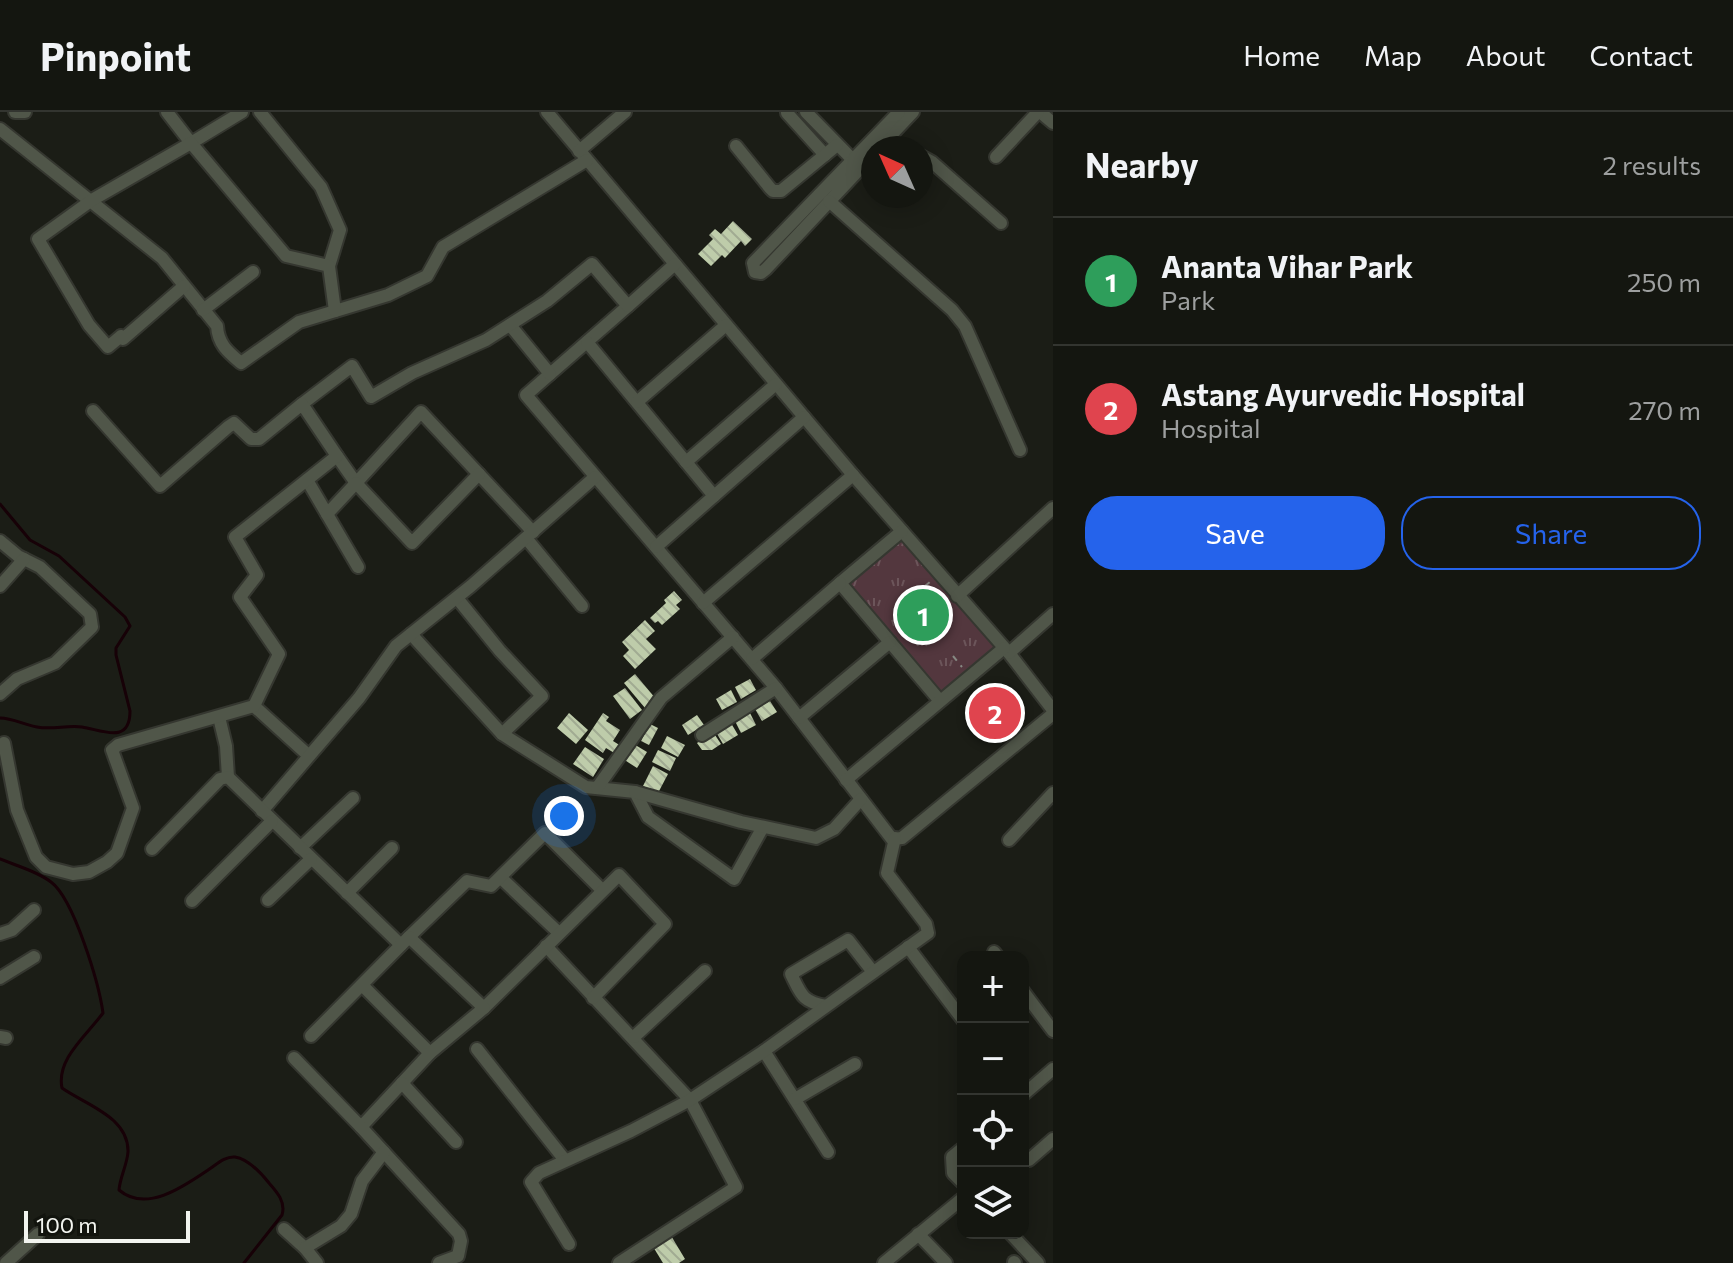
<!DOCTYPE html>
<html lang="en">
<head>
<meta charset="utf-8">
<style>
	:root { --surface:#141610; --page:#21231e; --text:#f1f3f6; --muted:#9d9f9f; --line:#333530; --accent:#2563eb }
	body { margin:0; font-family:Commissioner,sans-serif; background:var(--page); color:var(--text) }
	.controls { position:absolute; right:24px; bottom:24px; display:grid; overflow:hidden; border-radius:16px; box-shadow:0 4px 20px #0003 }
	.controls button { width:72px; height:72px; display:grid; place-items:center; padding:0; border:0; border-bottom:2px solid var(--line); background:var(--surface); color:var(--text); font:40px sans-serif }
	.compass { position:absolute; left:861px; top:24px; width:72px; height:72px; border-radius:50%; background:var(--surface); box-shadow:0 4px 20px #0003; rotate:315deg }
	.scale { position:absolute; left:24px; bottom:20px; width:166px; box-sizing:border-box; padding-left:8px; border:4px solid #f2f4ef; border-top:0; font-size:22px; line-height:28px; white-space:nowrap; color:#f2f4ef; -webkit-text-stroke:6px #12140e; paint-order:stroke }
	.you { position:absolute; left:564px; top:704px; width:28px; height:28px; margin:-20px; border:6px solid #fff; border-radius:50%; background:#1a73e8; box-shadow:0 0 0 12px #1a73e833 }
	.badge { display:grid; place-items:center; width:52px; height:52px; border-radius:50%; background:var(--accent); color:#fff; font-size:26px; font-weight:700 }
	.pin { position:absolute; translate:-50% -50%; border:4px solid #fff; box-shadow:0 2px 8px #0006 }
	.list { margin:0; padding:0; list-style:none }
	h2 { display:flex; justify-content:space-between; align-items:center; height:104px; margin:0; padding:0 32px; font-size:34px }
	h2 small { font-size:26px; font-weight:400; color:var(--muted) }
	.list li { display:grid; grid-template-columns:52px 1fr auto; gap:24px; align-items:center; box-sizing:border-box; height:128px; padding:0 32px; border-top:2px solid var(--line) }
	.list b { display:block; font-size:30px; white-space:nowrap }
	.list p { margin:0; font-size:26px; white-space:nowrap; color:var(--muted) }
	.list em { font-size:26px; font-style:normal; color:var(--muted) }
	.actions { display:flex; gap:16px; padding:24px 32px }
	.actions a { flex:1; padding:18px 0; border:2px solid var(--accent); border-radius:32px; text-align:center; font-size:28px; color:var(--accent) }
	.actions .main { background:var(--accent); color:#fff }
	.icon { flex:none; width:44px; height:44px; fill:none; stroke:currentColor; stroke-width:2; stroke-linecap:round; stroke-linejoin:round }
	.map { position:relative; flex:none; width:1053px; height:1151px; overflow:hidden }
	header { display:flex; align-items:center; gap:48px; box-sizing:border-box; height:112px; padding:0 40px; background:var(--surface); border-bottom:2px solid var(--line) }
	header strong { font-size:38px }
	nav { display:flex; gap:44px; margin-inline-start:auto; font-size:28px }
	main { display:flex }
	aside { flex:1; background:var(--surface) }
	.map>svg:first-child { display:block }
	.grass { fill:url(#grass-tufts) }
	.lines { fill:none; stroke-linecap:round; stroke-linejoin:round }
	.stream { stroke:#170107; stroke-width:3 }
	.building { fill:url(#building-back-hatch) }
	.minor-casing { stroke:#353730; stroke-width:16 }
	.path { stroke:#868882; stroke-width:2; stroke-dasharray:6 6; stroke-linecap:butt }
	.minor { stroke:#505649; stroke-width:12 }
</style>
</head>
<body>
<header>
<strong>Pinpoint</strong>
<nav><a>Home</a><a>Map</a><a>About</a><a>Contact</a></nav>
</header>
<main>
<div class="map">
<svg width="1053" height="1151" viewBox="0 0 1053 1151">
	<defs>
		<pattern id="grass-tufts" width="24" height="20" patternUnits="userSpaceOnUse" patternTransform="scale(2)"><rect width="24" height="20" fill="#53373e"/><path d="M3 7l-1-3M5 7V3M7 7l1-3M15 17l-1-3M17 17v-4M19 17l1-3" fill="none" stroke="#6c555a"/></pattern>
		<pattern id="building-back-hatch" width="6" height="6" patternUnits="userSpaceOnUse" patternTransform="scale(2)"><rect width="6" height="6" fill="#beccaa"/><path d="M-1 5l2 2M0 0l6 6M5-1l2 2" fill="none" stroke="#a1ab92"/></pattern>
	</defs>
	<rect width="100%" height="100%" fill="#1b1d16"/>
	<polygon class="grass" points="902,422 1002,536 940,588 846,471"/>
	<g class="lines">
		<g class="stream">
			<path d="M0,392L30,428L59,444L125,505L130,514L116,536V543L130,599C130,633 102,618 82,615C67,613 52,618 37,615C24,613 13,606 0,606"/>
			<path d="M0,747C17,754 37,759 51,770C74,787 99,872 103,901C87,923 56,947 62,976C86,993 129,1005 128,1040C127,1053 120,1065 119,1078C146,1101 183,1075 208,1058C216,1053 225,1044 235,1045C248,1047 261,1061 269,1071C277,1080 286,1090 282,1103L244,1151"/>
		</g>
	</g>
	<g class="building">
		<polygon points="733,109 752,127 745,134 741,129 725,146 722,143 711,154 698,142 713,127 709,123 715,117 721,122"/>
		<polygon points="674,479 682,488 676,493 680,497 662,513 658,509 655,511 650,506 666,491 664,488"/>
		<polygon points="645,508 655,519 646,527 656,537 635,557 623,544 629,538 622,530"/>
		<polygon points="635,562 656,587 645,596 624,571"/>
		<polygon points="750,567 756,578 741,587 735,575"/>
		<polygon points="625,576 642,598 630,607 613,584"/>
		<polygon points="731,578 737,590 722,598 716,587"/>
		<polygon points="770,589 777,600 762,609 755,597"/>
		<polygon points="996,590 1012,609 999,620 983,601"/>
		<polygon points="569,601 588,618 576,632 557,616"/>
		<polygon points="603,601 609,605 606,609 620,618 613,629 621,634 616,642 606,636 603,641 585,628"/>
		<polygon points="750,601 756,613 741,621 735,609"/>
		<polygon points="697,603 704,613 688,623 682,613"/>
		<polygon points="731,611 738,623 723,632 716,620"/>
		<polygon points="650,612 658,616 649,633 641,629"/>
		<polygon points="713,620 721,632 712,638 702,638 697,631"/>
		<polygon points="667,624 685,633 678,645 661,636"/>
		<polygon points="632,631 647,640 637,656 623,647"/>
		<polygon points="585,635 604,647 593,665 573,652"/>
		<polygon points="658,638 676,646 670,659 652,650"/>
		<polygon points="653,654 668,662 658,681 643,674"/>
		<polygon points="670,1122 685,1147 679,1151 663,1151 652,1133"/>
	</g>
	<g class="lines">
		<g class="minor-casing">
			<g id="minor">
				<polyline points="15,0 25,0"/>
				<polyline points="167,0 191,31 242,0"/>
				<polyline points="260,0 321,75 340,118 329,154"/>
				<polyline points="547,0 853,363 1009,541 1053,598"/>
				<polyline points="806,0 853,48"/>
				<polyline points="1040,0 1053,11"/>
				<polyline points="787,1 825,43"/>
				<path d="M0,17L162,146L217,214C218,232 228,240 241,251L299,210L388,183L427,164L443,135L587,48"/>
				<polyline points="736,34 770,76 773,79 781,79 837,33"/>
				<polyline points="879,36 913,0"/>
				<polyline points="579,39 625,0"/>
				<polyline points="873,43 766,157 761,161 755,160 753,151 899,0"/>
				<polyline points="921,44 932,50 1001,111"/>
				<polyline points="996,45 1038,0"/>
				<polyline points="829,89 952,198 965,214 1020,338"/>
				<polyline points="184,174 123,227 121,224 108,235 89,213 38,127 92,88 191,31 286,144 329,154 335,199"/>
				<polyline points="628,194 526,283 776,576 892,727 902,726 1053,602"/>
				<polyline points="203,198 253,160"/>
				<polyline points="510,213 550,262"/>
				<polyline points="587,230 714,384"/>
				<polyline points="637,290 726,213"/>
				<polyline points="302,292 352,254 371,285 412,261 486,228 547,189 592,152 628,194 675,152"/>
				<polyline points="337,344 356,371 421,300 533,420"/>
				<polyline points="686,350 776,272"/>
				<polyline points="307,368 358,455"/>
				<polyline points="327,402 356,371 412,431 479,362"/>
				<polyline points="902,419 840,471 940,589"/>
				<polyline points="526,426 582,494"/>
				<polyline points="0,429 18,444 40,455 90,502 92,515 55,551 17,567 0,582"/>
				<polyline points="656,435 804,305"/>
				<polyline points="0,474 24,447"/>
				<polyline points="957,484 1053,396"/>
				<polyline points="457,486 500,539 542,584 502,622"/>
				<polyline points="703,491 853,363"/>
				<polyline points="411,522 502,622 586,675 635,680 648,705 734,767 763,715"/>
				<polyline points="1009,541 1053,502"/>
				<polyline points="752,547 840,471"/>
				<polyline points="254,594 308,643"/>
				<polyline points="219,605 226,634 228,665"/>
				<polyline points="799,606 890,530"/>
				<polyline points="702,623 776,576"/>
				<polyline points="4,631 17,698 36,745 46,755 73,762 89,760 107,750 117,741 133,696 112,638 118,633 254,594 279,542 240,485 257,463 235,425 337,344 302,292 259,327 251,327 234,311 228,315 160,374 93,299"/>
				<polyline points="846,668 1004,536"/>
				<polyline points="597,676 661,586 733,525"/>
				<polyline points="635,680 741,710 816,726 834,717 861,687"/>
				<polyline points="262,699 359,586 396,534 471,474 595,365"/>
				<polyline points="1009,728 1053,681"/>
				<polyline points="300,736 353,686"/>
				<polyline points="152,737 220,667 228,665 401,833"/>
				<polyline points="501,766 559,821"/>
				<polyline points="347,781 392,736"/>
				<polyline points="268,788 311,747"/>
				<polyline points="192,789 272,709"/>
				<polyline points="0,822 12,818 34,798"/>
				<polyline points="409,825 467,769 491,774 545,721 602,778"/>
				<polyline points="546,834 690,988 736,1075 619,1151"/>
				<polyline points="908,835 963,908"/>
				<polyline points="994,840 998,845"/>
				<polyline points="0,866 34,845"/>
				<polyline points="363,874 430,941"/>
				<polyline points="1023,879 1053,919"/>
				<path d="M826,894C802,890 801,882 791,862L848,828L873,860"/>
				<polyline points="484,896 619,763 665,812 593,886"/>
				<polyline points="311,924 409,825 484,896 430,941 361,1015"/>
				<polyline points="0,925 6,926"/>
				<polyline points="634,925 705,859"/>
				<polyline points="477,937 564,1047"/>
				<polyline points="764,939 828,1040"/>
				<polyline points="294,946 361,1015 459,1122 461,1129 458,1144 439,1151"/>
				<polyline points="402,971 456,1030"/>
				<polyline points="1023,983 1053,957"/>
				<polyline points="795,987 855,952"/>
				<polyline points="963,1036 952,1045 953,1061 963,1071"/>
				<polyline points="1029,1048 1053,1027"/>
				<polyline points="284,1117 305,1136 317,1151"/>
				<polyline points="1010,1121 1038,1151"/>
				<polyline points="918,1122 946,1151"/>
				<polyline points="569,1132 531,1070 539,1061 631,1019 690,988 764,939 928,821 926,812 887,761 895,726"/>
				<polyline points="305,1136 341,1114 351,1102 362,1069 384,1040"/>
				<polyline points="1014,1150 1015,1151"/>
				<polyline points="6,1151 38,1122"/>
				<polyline points="884,1151 963,1086"/>
			</g>
		</g>
		<g class="path">
			<polyline points="925,474 931,469"/>
			<polyline points="953,544 962,555"/>
		</g>
		<use href="#minor" class="minor"/>
	</g>
</svg>
<div class="controls">
<button>+</button>
<button>−</button>
<button><svg class="icon" aria-label="locate" viewBox="0 0 24 24"><circle cx="12" cy="12" r="6"/><path d="M12 2v4M12 18v4M2 12h4M18 12h4"/></svg></button>
<button><svg class="icon" aria-label="layers" viewBox="0 0 24 24"><path d="M12 4l9 5-9 5-9-5zM3 14l9 5 9-5"/></svg></button>
</div>
<svg class="compass" viewBox="-18 -18 36 36"><path d="M0-13l5 13h-10z" fill="#e53935"/><path d="M0 13l5-13h-10z" fill="#9d9f9f"/></svg>
<div class="scale">100 m</div>
<div class="you"></div>
<div class="pin badge" style="left:923px;top:503px;background:#2e9e5b">1</div>
<div class="pin badge" style="left:995px;top:601px;background:#e0444e">2</div>
</div>
<aside>
<h2>Nearby<small>2 results</small></h2>
<ul class="list">
<li><span class="badge" style="background:#2e9e5b">1</span><div><b>Ananta Vihar Park</b><p>Park</p></div><em>250 m</em></li>
<li><span class="badge" style="background:#e0444e">2</span><div><b>Astang Ayurvedic Hospital</b><p>Hospital</p></div><em>270 m</em></li>
</ul>
<div class="actions"><a class="main">Save</a><a>Share</a></div>
</aside>
</main>
</body>
</html>
